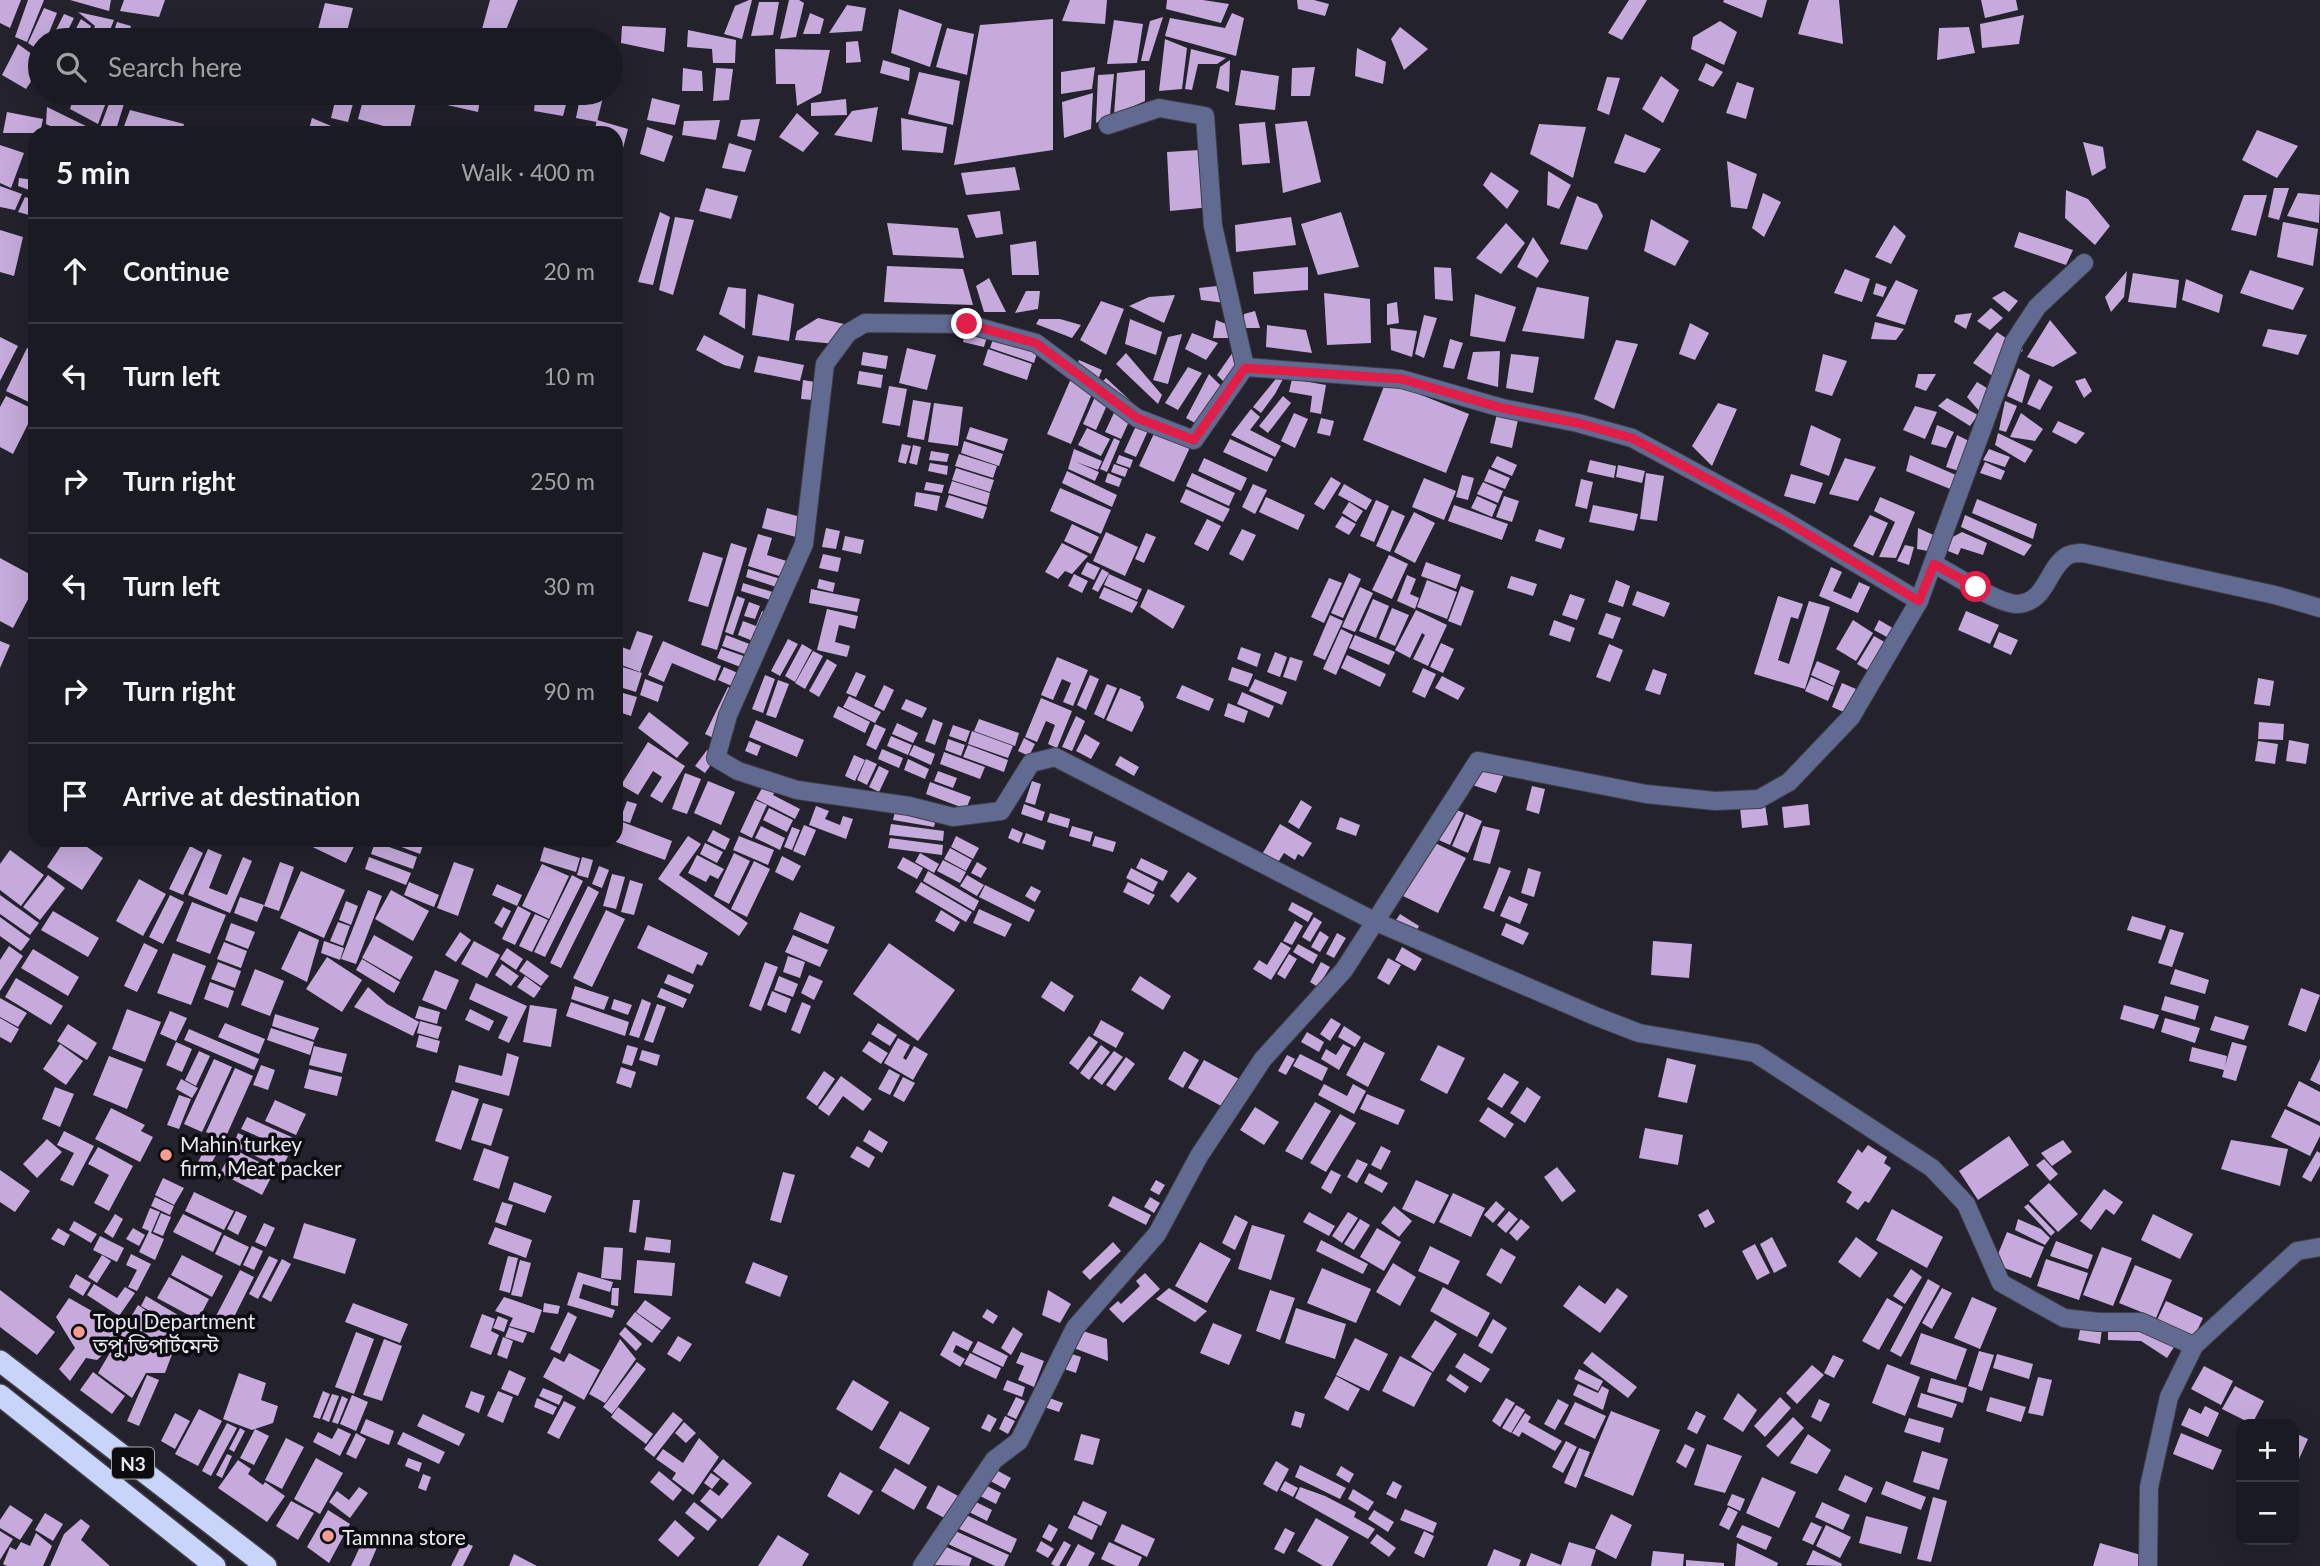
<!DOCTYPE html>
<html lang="en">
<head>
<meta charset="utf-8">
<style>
	:root { --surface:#1a1a22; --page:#23232a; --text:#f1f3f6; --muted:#9fa1a5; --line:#383840 }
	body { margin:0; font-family:Lato,"Noto Sans Bengali",sans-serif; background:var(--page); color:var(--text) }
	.controls { position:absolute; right:21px; bottom:21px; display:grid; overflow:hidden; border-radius:14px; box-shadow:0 7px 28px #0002 }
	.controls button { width:63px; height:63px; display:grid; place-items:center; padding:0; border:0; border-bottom:2px solid var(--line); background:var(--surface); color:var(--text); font:35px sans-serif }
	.stop { position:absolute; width:21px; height:21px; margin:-16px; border:5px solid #e11d48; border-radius:50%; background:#fff }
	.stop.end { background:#e11d48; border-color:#fff; box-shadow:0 2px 7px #0008 }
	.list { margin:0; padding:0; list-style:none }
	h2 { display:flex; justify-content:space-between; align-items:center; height:91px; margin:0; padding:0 28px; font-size:30px }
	h2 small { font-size:23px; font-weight:400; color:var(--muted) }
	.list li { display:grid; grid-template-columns:46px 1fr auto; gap:21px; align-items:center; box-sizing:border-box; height:105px; padding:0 28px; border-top:2px solid var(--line) }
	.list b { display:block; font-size:26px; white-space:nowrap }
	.list em { font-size:23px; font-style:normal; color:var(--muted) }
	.icon { flex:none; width:38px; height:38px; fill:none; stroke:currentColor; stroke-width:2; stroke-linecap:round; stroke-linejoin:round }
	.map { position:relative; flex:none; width:2320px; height:1566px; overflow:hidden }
	.search { position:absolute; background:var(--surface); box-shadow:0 7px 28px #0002; left:28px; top:28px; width:595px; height:77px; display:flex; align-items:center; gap:18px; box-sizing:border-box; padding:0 24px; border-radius:38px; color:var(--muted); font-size:26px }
	.panel { position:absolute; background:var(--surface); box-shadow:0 7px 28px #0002; left:28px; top:126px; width:595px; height:721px; border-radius:21px }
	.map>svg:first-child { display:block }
	.building { fill:#c5aadb }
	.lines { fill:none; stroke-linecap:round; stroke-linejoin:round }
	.minor-casing { stroke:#3f3e48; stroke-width:20 }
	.highway-casing { stroke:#3f3e48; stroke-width:24 }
	.minor { stroke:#616b91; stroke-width:18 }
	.highway { stroke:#c9d4fa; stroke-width:21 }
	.route { stroke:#e11d48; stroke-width:9 }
	.poi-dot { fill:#f59c93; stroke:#0d0c11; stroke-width:2.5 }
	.labels { text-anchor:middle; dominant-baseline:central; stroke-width:7; stroke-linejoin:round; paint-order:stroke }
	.shield { fill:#0d0c11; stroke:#a6a6ac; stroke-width:2 }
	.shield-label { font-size:19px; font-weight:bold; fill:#e8e8ef }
	.poi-label { font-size:21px; fill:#e8e8ef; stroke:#0d0c11; text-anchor:start }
</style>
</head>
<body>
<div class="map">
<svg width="2320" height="1566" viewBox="0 0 2320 1566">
	<rect width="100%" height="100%" fill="#23222d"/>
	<g class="building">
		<polygon points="0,0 21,0 10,28 0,23"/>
		<polygon points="28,0 44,0 27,42 15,37"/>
		<polygon points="70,0 111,0 109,11"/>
		<polygon points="124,0 165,0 159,17 120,11"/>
		<polygon points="490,0 518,0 502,40 479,40"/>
		<polygon points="749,0 752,0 742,39 724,34 735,6"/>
		<polygon points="789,0 799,0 804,3 796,37 780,39"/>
		<polygon points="1070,0 1107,0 1105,24 1062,21"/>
		<polygon points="1167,0 1203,0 1229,4 1221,23 1166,9"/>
		<polygon points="1297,0 1314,0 1329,4 1325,16 1298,9"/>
		<polygon points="1629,0 1647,0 1622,40 1608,33"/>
		<polygon points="1724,0 1767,0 1762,18 1723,2"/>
		<polygon points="1809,0 1839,0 1843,44 1798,34"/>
		<polygon points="1981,0 2016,0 2018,10 1985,18"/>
		<polygon points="759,2 779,2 773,35 751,36"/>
		<polygon points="325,3 353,8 345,39 317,33"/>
		<polygon points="847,5 866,8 862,31 829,33"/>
		<polygon points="44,8 57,13 46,40 40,40 40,51 28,43"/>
		<polygon points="899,9 942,24 930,67 891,53"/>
		<polygon points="78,12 114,20 106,40 89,40 95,26"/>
		<polygon points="810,13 824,19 820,34 803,34"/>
		<polygon points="1232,13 1244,18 1236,56 1165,36 1170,18 1225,28"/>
		<polygon points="64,14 74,18 63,40 51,40"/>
		<polygon points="2024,15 2019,44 1982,48 1980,24"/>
		<polygon points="1163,17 1149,61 1141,61 1150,21"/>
		<polygon points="81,19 91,26 85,40 70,40"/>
		<polygon points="1053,19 1053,150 954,165 980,25"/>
		<polygon points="1114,20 1143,24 1137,63 1107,64"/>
		<polygon points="1720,21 1737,32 1724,65 1691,49 1693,37"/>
		<polygon points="117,22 131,26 126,40 111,40"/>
		<polygon points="622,26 666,28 664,52 621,43"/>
		<polygon points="1400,27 1428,49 1404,70 1391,39"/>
		<polygon points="1969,27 1975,53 1937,60 1939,28"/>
		<polygon points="139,28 169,36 169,40 134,40"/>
		<polygon points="947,28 974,34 967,75 936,67"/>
		<polygon points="688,30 736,40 735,63 713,63 712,49 687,47"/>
		<polygon points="390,31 421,39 421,40 388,40"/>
		<polygon points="1165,39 1187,48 1182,89 1159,91"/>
		<polygon points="858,41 861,62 846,63 846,42"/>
		<polygon points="18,44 40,60 40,68 26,89 2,75"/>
		<polygon points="1357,48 1386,62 1383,84 1355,76"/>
		<polygon points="775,49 830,50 821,93 797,106 795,84 776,84"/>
		<polygon points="1191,49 1226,58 1217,64 1198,64 1192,90 1185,89"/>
		<polygon points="883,60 910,68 909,81 880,73"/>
		<polygon points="1230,60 1229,92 1216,88 1220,67"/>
		<polygon points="1706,63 1723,72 1713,87 1698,80"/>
		<polygon points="1095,67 1092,89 1061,94 1061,72"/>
		<polygon points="1315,67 1310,96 1291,96 1292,68"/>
		<polygon points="683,68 702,71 703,91 682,91"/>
		<polygon points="716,68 733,69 729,100 713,101"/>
		<polygon points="1145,70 1145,101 1114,115 1117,73"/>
		<polygon points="1241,70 1279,76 1275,110 1235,105"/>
		<polygon points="919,72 960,81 953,125 908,114"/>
		<polygon points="1114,74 1110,115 1096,123 1098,75"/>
		<polygon points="1661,76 1679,90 1663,123 1642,109"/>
		<polygon points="1607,77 1620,78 1609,115 1597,110"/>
		<polygon points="1737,82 1754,88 1746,119 1726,113"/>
		<polygon points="41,93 72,93 68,104"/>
		<polygon points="75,93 98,93 108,97 98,124 70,109"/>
		<polygon points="337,93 356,93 348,122 331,118"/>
		<polygon points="365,93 418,93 409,133 358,119"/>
		<polygon points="427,93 481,93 478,112 425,100"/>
		<polygon points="536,93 569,93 563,116 534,111"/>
		<polygon points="581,93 604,93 597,122 576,118"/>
		<polygon points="1093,93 1091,129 1064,138 1062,102"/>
		<polygon points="652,98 680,105 675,125 647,120"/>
		<polygon points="846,99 847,115 811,116 811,103"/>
		<polygon points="110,101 124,104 115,133 98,133"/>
		<polygon points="47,107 92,129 90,133 65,133 46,124"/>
		<polygon points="878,107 872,142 834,135 852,111"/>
		<polygon points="130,110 184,124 182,133 136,133 123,129"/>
		<polygon points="7,112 43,119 40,133 3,133"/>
		<polygon points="797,113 819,133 803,152 779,137"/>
		<polygon points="312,118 336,128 336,133 308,133"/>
		<polygon points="901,118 947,127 943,153 902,150"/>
		<polygon points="760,119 755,141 737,136 741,120"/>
		<polygon points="597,120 628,129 622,152 616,151 616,133 594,133"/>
		<polygon points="720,120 716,140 682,135 684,121"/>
		<polygon points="1307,121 1321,182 1283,193 1275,124"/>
		<polygon points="1265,122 1270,163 1242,165 1239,124"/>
		<polygon points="1539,124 1586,127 1573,178 1530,154"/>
		<polygon points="647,127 673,136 664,162 640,154"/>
		<polygon points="2257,130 2298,146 2277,178 2242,160"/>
		<polygon points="1625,134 1661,149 1645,173 1614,163"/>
		<polygon points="2083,142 2103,147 2106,168 2092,176"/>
		<polygon points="729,143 752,150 745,172 722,168"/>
		<polygon points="0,145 24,153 11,188 0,183"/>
		<polygon points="1199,150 1211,207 1170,211 1167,152"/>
		<polygon points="1727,161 1757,174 1747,209 1731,207"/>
		<polygon points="1015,167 1020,190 966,195 961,173"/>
		<polygon points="1548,171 1571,185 1559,209 1547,205"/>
		<polygon points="1491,172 1519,191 1507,209 1483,185"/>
		<polygon points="19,178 35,180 35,192 18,186"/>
		<polygon points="0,186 22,194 15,210 0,207"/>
		<polygon points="706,188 738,196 731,219 699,211"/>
		<polygon points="2274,188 2289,188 2279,220 2268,217"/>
		<polygon points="2066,190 2088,199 2110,226 2095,245 2065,218"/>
		<polygon points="1763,193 1781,202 1764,237 1752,228"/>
		<polygon points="2298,193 2320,195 2319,223 2287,216"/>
		<polygon points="2244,195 2267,195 2256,236 2231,230"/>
		<polygon points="1577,196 1597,204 1603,216 1587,250 1560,244"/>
		<polygon points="25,197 34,200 29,215 18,212"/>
		<polygon points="1000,211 1003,234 976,238 967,215"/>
		<polygon points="660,212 670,217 653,285 638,282"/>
		<polygon points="1341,212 1359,267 1318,275 1301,224"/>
		<polygon points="675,217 694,220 673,295 659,290"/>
		<polygon points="1291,217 1296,245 1236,252 1235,225"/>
		<polygon points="1651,219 1689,241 1675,266 1644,251"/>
		<polygon points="2283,222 2318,229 2313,266 2277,257"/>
		<polygon points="887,223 958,228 964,258 893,255"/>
		<polygon points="1506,223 1525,243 1501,274 1476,258"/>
		<polygon points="1894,225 1906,236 1891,264 1875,257"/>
		<polygon points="0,230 23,237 14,276 0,272"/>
		<polygon points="2019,232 2073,250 2066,265 2014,247"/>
		<polygon points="1533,237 1549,261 1537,278 1517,267"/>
		<polygon points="1036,241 1039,275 1012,275 1010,245"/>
		<polygon points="887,266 963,269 973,305 884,302"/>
		<polygon points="1308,267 1308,290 1254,294 1253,272"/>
		<polygon points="1434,267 1451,268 1453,301 1435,299"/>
		<polygon points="1845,269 1870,279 1862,302 1834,293"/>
		<polygon points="2250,270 2304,288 2293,310 2240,293"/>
		<polygon points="2127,271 2124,297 2111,312 2105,297"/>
		<polygon points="2133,273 2179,280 2176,308 2128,302"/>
		<polygon points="989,278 1006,312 984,312 976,286"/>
		<polygon points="2186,279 2223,295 2219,313 2182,300"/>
		<polygon points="1896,280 1918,290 1905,325 1876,316"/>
		<polygon points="1876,283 1887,287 1883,297 1873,294"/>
		<polygon points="1235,284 1225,303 1201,300 1199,288"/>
		<polygon points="728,287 746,289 745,329 719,314"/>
		<polygon points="1537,287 1589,297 1584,339 1522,331"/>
		<polygon points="1026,291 1040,291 1038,309 1015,313"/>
		<polygon points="2004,291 2018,301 2009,312 1992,298"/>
		<polygon points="1324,293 1370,299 1371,343 1327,345"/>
		<polygon points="758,294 794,304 789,341 752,335"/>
		<polygon points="1475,294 1516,307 1505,342 1470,336"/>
		<polygon points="1175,295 1164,323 1129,306 1149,297"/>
		<polygon points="1101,301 1124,309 1106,355 1080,340"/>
		<polygon points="1397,302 1399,323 1387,325 1387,304"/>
		<polygon points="1991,308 2003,318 1990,330 1977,321"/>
		<polygon points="1255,311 1260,328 1244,328 1244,314"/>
		<polygon points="1972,313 1966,329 1954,322 1956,315"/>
		<polygon points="1424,315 1437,318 1424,358 1415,354"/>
		<polygon points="818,318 844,324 835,344 795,340 797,331"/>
		<polygon points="1039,319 1060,319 1081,325 1072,338 1036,324"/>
		<polygon points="1130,319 1162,332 1156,355 1125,344"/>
		<polygon points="1216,320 1234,327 1236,338 1213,338"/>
		<polygon points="2050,320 2077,353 2053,367 2027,357"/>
		<polygon points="1875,322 1904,329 1896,340 1871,339"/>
		<polygon points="1690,323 1709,333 1695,360 1679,354"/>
		<polygon points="1267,325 1306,330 1312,353 1266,347"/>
		<polygon points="966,328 988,333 984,347 963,342"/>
		<polygon points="1390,328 1417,331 1412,357 1391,350"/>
		<polygon points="2268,329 2307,335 2298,355 2262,346"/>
		<polygon points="1997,332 2023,350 1997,379 1973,363"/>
		<polygon points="995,333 1039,347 1034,363 990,348"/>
		<polygon points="1192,333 1218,343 1206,360 1185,349"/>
		<polygon points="1182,334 1168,384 1153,380 1168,337"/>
		<polygon points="704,335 744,356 740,369 724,365 696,350"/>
		<polygon points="0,337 18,346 0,381"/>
		<polygon points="1450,339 1463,343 1454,369 1443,367"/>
		<polygon points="1616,340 1638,344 1614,409 1594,399"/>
		<polygon points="27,348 35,352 35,405 6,391"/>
		<polygon points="907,348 936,355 927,390 899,383"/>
		<polygon points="988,349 1032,364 1027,380 983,365"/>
		<polygon points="1500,351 1498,387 1467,379 1473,352"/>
		<polygon points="863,352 888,356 886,369 861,365"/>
		<polygon points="1233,352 1241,358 1227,385 1217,375"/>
		<polygon points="1126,353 1162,395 1158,404 1116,364"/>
		<polygon points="1511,354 1539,357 1533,393 1506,388"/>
		<polygon points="1823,354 1847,361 1832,396 1815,391"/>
		<polygon points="758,356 804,365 800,381 754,372"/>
		<polygon points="1079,360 1102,370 1071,444 1047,434"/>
		<polygon points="1188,367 1202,373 1178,410 1165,403"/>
		<polygon points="2018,368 2030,375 2022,403 2007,396"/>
		<polygon points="859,371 883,375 881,388 857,384"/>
		<polygon points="1209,374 1222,387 1204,428 1186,418"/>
		<polygon points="1918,374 1936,374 1926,391 1915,387"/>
		<polygon points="1278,376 1283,379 1275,394 1261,413 1253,407"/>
		<polygon points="1106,378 1136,406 1121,439 1105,432 1119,402 1100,384"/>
		<polygon points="2085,378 2092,391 2084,398 2075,381"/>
		<polygon points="1292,379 1326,385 1321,414 1310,412 1312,396 1289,392"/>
		<polygon points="2039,379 2053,387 2040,410 2027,404"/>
		<polygon points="803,380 815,382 813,400 801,399"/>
		<polygon points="1386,381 1469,414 1446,473 1363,440"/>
		<polygon points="1977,382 1995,393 1980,412 1967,397"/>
		<polygon points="889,386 907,389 900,426 882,423"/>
		<polygon points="1098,390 1111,396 1096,430 1083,424"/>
		<polygon points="6,396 35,410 13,454 0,447 0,407"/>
		<polygon points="1283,396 1291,403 1268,433 1259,426"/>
		<polygon points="1947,398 1978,415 1970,426 1938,406"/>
		<polygon points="913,400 931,403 924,440 907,437"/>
		<polygon points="2005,401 2017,406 2006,432 1999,430"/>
		<polygon points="934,403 963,407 958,446 928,442"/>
		<polygon points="1718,403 1737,409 1712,466 1692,446"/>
		<polygon points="1915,406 1937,412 1925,439 1903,430"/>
		<polygon points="1251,409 1260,417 1250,430 1281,446 1275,457 1231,435"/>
		<polygon points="1498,410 1519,415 1512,448 1490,443"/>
		<polygon points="1294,413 1308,419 1295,448 1281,441"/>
		<polygon points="2021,413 2043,429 2035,441 2010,437"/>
		<polygon points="1140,417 1152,422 1136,457 1124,452"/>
		<polygon points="1321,418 1334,421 1330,436 1317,433"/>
		<polygon points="2058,421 2085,433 2076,444 2052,432"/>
		<polygon points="1811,425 1841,439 1829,476 1800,465"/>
		<polygon points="1937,425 1954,432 1946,448 1931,444"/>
		<polygon points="970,427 1008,439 1004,451 966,439"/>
		<polygon points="1157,427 1192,443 1174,482 1139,466"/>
		<polygon points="1087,428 1110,439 1101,456 1078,445"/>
		<polygon points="1998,433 2033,450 2025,463 1995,445"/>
		<polygon points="1957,435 1983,448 1972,475 1946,467"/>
		<polygon points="1114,438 1120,441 1107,472 1100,469"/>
		<polygon points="1230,439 1273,459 1267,472 1223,452"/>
		<polygon points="964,441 1003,454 999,466 961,453"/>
		<polygon points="902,444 911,446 906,464 898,462"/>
		<polygon points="913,445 921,447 917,465 909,463"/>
		<polygon points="1074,449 1102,461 1098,470 1076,462 1099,472 1095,481 1068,469"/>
		<polygon points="1989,449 2010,457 2005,467 1983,460"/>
		<polygon points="931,451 949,454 947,462 929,460"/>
		<polygon points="959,454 997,466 993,478 955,466"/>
		<polygon points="1119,455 1133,460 1130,468 1116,463"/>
		<polygon points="1910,455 1972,482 1965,495 1906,471"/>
		<polygon points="1497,456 1517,465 1512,476 1491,467"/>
		<polygon points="1204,458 1247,478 1241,491 1198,471"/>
		<polygon points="1845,458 1876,467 1858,501 1829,494"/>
		<polygon points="1590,460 1616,466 1614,478 1587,472"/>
		<polygon points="1985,462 2005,471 2001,480 1980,473"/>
		<polygon points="930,463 948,466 947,475 928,471"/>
		<polygon points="1114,464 1128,469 1125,477 1111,472"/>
		<polygon points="1618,465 1645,471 1642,483 1616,477"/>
		<polygon points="956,468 994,480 990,492 952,480"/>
		<polygon points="1489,469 1510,478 1505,489 1484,481"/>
		<polygon points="1067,471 1117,495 1112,507 1062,483"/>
		<polygon points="1108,473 1122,479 1119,487 1105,482"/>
		<polygon points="1192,473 1235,493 1229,506 1186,486"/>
		<polygon points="1646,473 1664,476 1657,521 1640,519"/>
		<polygon points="1791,474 1823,483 1815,504 1784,496"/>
		<polygon points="1462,475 1474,478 1468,500 1456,497"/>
		<polygon points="1331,477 1341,483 1324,510 1314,504"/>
		<polygon points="1424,478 1456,491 1444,520 1412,507"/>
		<polygon points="1581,479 1593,482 1587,509 1575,506"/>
		<polygon points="952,481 990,493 987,505 948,493"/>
		<polygon points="926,482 944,485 942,493 924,490"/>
		<polygon points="1483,482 1503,491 1498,503 1477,494"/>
		<polygon points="1253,484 1267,490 1255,514 1242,507"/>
		<polygon points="1344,484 1372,500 1366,510 1338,495"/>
		<polygon points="1060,488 1111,510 1101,534 1050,511"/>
		<polygon points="1186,489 1230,509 1223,522 1180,502"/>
		<polygon points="916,492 940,496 937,511 914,506"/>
		<polygon points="949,495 987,507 983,519 945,507"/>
		<polygon points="1477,496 1497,505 1492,517 1471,508"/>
		<polygon points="1504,496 1519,501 1512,522 1496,517"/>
		<polygon points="1266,497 1305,515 1298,530 1259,512"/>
		<polygon points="1880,497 1915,512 1896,558 1879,557 1895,522 1874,511"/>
		<polygon points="1977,499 2037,524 2033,539 1972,513"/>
		<polygon points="1376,500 1389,506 1374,542 1360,536"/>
		<polygon points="1349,502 1363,511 1356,522 1342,513"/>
		<polygon points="1454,505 1508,524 1502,540 1448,521"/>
		<polygon points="1593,505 1638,514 1634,531 1589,522"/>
		<polygon points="767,508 816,521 811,541 762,528"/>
		<polygon points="1392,510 1405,516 1390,552 1376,546"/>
		<polygon points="1414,512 1435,523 1415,563 1394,552"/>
		<polygon points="1870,515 1888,523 1873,556 1853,546"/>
		<polygon points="1965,515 2032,545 2024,556 1961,527"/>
		<polygon points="1342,516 1356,524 1349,535 1335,527"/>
		<polygon points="1207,519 1221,526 1208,551 1194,544"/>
		<polygon points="1072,524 1099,537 1091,554 1064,541"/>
		<polygon points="826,528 840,531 836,549 822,547"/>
		<polygon points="1918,528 1938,537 1933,552 1917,549"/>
		<polygon points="1242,529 1256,535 1243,561 1229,554"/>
		<polygon points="1539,529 1565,538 1561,549 1535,541"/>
		<polygon points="1106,532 1138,547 1125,576 1093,561"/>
		<polygon points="1962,532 1987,543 1983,555 1961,548 1958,555 1948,551 1949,539"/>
		<polygon points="1146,533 1156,537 1144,563 1135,559"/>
		<polygon points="758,534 772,538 767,555 803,566 798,582 748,566"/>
		<polygon points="845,536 864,540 861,554 842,550"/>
		<polygon points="731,543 747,548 717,650 701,645"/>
		<polygon points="1062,543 1088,556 1072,574 1065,571 1058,579 1045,572"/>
		<polygon points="1905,545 1914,547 1909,565 1897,561"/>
		<polygon points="703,552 723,558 708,607 688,601"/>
		<polygon points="823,554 841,558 838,572 819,568"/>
		<polygon points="1389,555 1408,564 1392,599 1372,590"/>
		<polygon points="0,558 35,577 35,586 13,628 0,621"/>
		<polygon points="1087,562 1100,568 1094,580 1081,574"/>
		<polygon points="1426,562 1461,575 1456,589 1421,576"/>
		<polygon points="1831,567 1842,572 1833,591 1851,599 1859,582 1870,587 1858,613 1819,596"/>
		<polygon points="748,569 784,580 782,589 746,577"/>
		<polygon points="1102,569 1109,573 1098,592 1092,589"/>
		<polygon points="1349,573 1361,579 1343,618 1331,613"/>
		<polygon points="1074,574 1088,581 1082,593 1068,586"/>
		<polygon points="1109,574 1142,589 1137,600 1104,585"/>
		<polygon points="1407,575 1416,579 1410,594 1419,598 1415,609 1397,601"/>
		<polygon points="1511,576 1537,584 1533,596 1507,588"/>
		<polygon points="1329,578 1342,583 1324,623 1311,617"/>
		<polygon points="819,579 835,583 833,592 817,588"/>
		<polygon points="1427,580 1457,592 1447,619 1417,607"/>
		<polygon points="1616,580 1630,586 1623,607 1608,602"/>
		<polygon points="743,583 779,594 777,602 741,591"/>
		<polygon points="1461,586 1474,591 1461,626 1448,621"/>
		<polygon points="1104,587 1138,602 1132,613 1099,598"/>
		<polygon points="1360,587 1373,593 1355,632 1342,627"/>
		<polygon points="811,589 860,599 857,612 809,603"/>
		<polygon points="1148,589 1185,606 1173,629 1140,607"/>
		<polygon points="1637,591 1670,603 1664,617 1632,605"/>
		<polygon points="1570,594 1585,599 1577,620 1562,615"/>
		<polygon points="737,596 745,599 733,635 725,632"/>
		<polygon points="1778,596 1803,604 1798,619 1791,617 1778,660 1789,664 1809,601 1830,607 1805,689 1754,674"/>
		<polygon points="1373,599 1389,606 1376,638 1359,631"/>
		<polygon points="749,602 760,606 755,619 744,616"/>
		<polygon points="1392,608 1409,615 1395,646 1379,639"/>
		<polygon points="827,609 858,616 855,629 839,625 835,642 850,646 847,657 817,650"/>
		<polygon points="1416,610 1447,625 1428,666 1413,659 1425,635 1422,633 1410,658 1395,650"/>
		<polygon points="762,611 774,615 763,645 738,635 743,621 756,626"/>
		<polygon points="1966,611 1999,625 1990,644 1958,630"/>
		<polygon points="1606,613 1621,618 1613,639 1598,634"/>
		<polygon points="1330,615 1343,621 1325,660 1313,655"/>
		<polygon points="1554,620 1575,628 1570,642 1549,635"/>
		<polygon points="1853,620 1873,633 1856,661 1836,649"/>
		<polygon points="1879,620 1903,634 1898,643 1874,630"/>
		<polygon points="1341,629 1353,635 1336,675 1323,669"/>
		<polygon points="637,631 653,636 640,672 616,663 616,645 630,650"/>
		<polygon points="1999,632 2018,640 2011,655 1993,647"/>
		<polygon points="726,635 760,648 756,658 722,646"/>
		<polygon points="1355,635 1395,652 1389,665 1349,648"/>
		<polygon points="1874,636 1895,648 1878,676 1857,664"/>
		<polygon points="788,639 798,644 780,676 771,671"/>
		<polygon points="0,641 10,645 0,668"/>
		<polygon points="663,641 721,666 715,681 672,663 664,682 648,675"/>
		<polygon points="1441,643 1454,649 1443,673 1430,667"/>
		<polygon points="802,644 812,650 795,682 785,676"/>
		<polygon points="1609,644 1623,650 1610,682 1596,677"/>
		<polygon points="1241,647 1261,654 1257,667 1237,659"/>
		<polygon points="721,648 755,660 751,671 717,658"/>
		<polygon points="813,651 823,656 805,689 795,683"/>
		<polygon points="1275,652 1287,657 1280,677 1267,672"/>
		<polygon points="1347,655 1386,674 1380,687 1341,668"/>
		<polygon points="1057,657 1088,670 1073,706 1063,702 1071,683 1062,679 1053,700 1041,695"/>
		<polygon points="1290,657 1303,661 1296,681 1283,677"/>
		<polygon points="827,659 837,665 819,697 809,691"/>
		<polygon points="1817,661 1840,671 1834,686 1811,675"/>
		<polygon points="616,665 642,673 636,692 616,686"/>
		<polygon points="724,667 747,677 741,690 718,680"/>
		<polygon points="1232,667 1253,674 1248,687 1228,680"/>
		<polygon points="1423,668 1436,674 1425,698 1412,692"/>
		<polygon points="1653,669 1667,674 1660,695 1645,690"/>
		<polygon points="856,672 866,676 856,697 846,693"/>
		<polygon points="765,675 775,679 763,713 752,709"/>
		<polygon points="1090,675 1099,679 1086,710 1077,705"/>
		<polygon points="1442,676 1465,688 1458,700 1435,688"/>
		<polygon points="1811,677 1834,687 1828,701 1805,691"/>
		<polygon points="2258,678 2274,681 2270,706 2254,704"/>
		<polygon points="645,679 663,686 658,702 640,695"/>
		<polygon points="1255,679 1287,692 1282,705 1249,691"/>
		<polygon points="778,680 789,684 776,718 766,715"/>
		<polygon points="1842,683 1856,689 1846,713 1832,707"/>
		<polygon points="1107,684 1117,688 1104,719 1094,714"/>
		<polygon points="884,685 894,690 884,711 874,706"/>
		<polygon points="1182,685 1214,699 1209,711 1176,698"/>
		<polygon points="728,687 745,695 722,742 705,734"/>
		<polygon points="1120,688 1141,697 1140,700 1143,702 1144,707 1132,732 1106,720"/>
		<polygon points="616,691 637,697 631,716 616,711"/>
		<polygon points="1242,692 1274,706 1269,718 1237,704"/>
		<polygon points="849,696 881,712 875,723 843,707"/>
		<polygon points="1041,698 1072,711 1057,748 1048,744 1055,725 1046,721 1037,742 1025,737"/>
		<polygon points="906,699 927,708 922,718 901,709"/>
		<polygon points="1228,703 1248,711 1244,723 1224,716"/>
		<polygon points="838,706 870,722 865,733 833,717"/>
		<polygon points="649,712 689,743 677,758 638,728"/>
		<polygon points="1076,716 1085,721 1072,751 1062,747"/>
		<polygon points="933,719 943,723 935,745 925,741"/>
		<polygon points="979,719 1019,733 1015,746 974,731"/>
		<polygon points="756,720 804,740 797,757 749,737"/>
		<polygon points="2259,722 2284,724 2283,740 2258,739"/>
		<polygon points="897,723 918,733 913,743 892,734"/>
		<polygon points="875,724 886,729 876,750 866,745"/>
		<polygon points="953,725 970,731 966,742 949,736"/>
		<polygon points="972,731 1013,746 1008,758 968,744"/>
		<polygon points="1085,734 1100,743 1091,759 1076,751"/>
		<polygon points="891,736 912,745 908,755 887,746"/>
		<polygon points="1024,738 1035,744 1029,756 1018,751"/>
		<polygon points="948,739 965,745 961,756 945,750"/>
		<polygon points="2289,740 2309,744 2306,764 2286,761"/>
		<polygon points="749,741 761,746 757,756 745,751"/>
		<polygon points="2258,741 2278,744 2275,764 2255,761"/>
		<polygon points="648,742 685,766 662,803 650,796 662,777 653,771 638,795 621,785"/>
		<polygon points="914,745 935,754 931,765 909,755"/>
		<polygon points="968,745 1008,760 1004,772 963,757"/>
		<polygon points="882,749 903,758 899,768 878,759"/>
		<polygon points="707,750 716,758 705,773 695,766"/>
		<polygon points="944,752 985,767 980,779 940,764"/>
		<polygon points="854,755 865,760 855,781 845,776"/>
		<polygon points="1120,756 1139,767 1134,776 1115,765"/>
		<polygon points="866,759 877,764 867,785 857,780"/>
		<polygon points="908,759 929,769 925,779 904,770"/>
		<polygon points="1475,760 1506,769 1496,793 1461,781"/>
		<polygon points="879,766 889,771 879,792 869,787"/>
		<polygon points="938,771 957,778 953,788 934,781"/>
		<polygon points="685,773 701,779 687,814 672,809"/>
		<polygon points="767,779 779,785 773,795 800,809 795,819 756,799"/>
		<polygon points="708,781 735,792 721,825 694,813"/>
		<polygon points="1032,781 1041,784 1035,805 1025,802"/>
		<polygon points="930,782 971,797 966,809 926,794"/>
		<polygon points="1532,786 1545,789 1539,814 1526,810"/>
		<polygon points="755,800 767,805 752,838 740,832"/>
		<polygon points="1301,800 1312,807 1299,829 1288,822"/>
		<polygon points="627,801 637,804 630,823 620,820"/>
		<polygon points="1024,804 1045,812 1042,821 1021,814"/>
		<polygon points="1765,804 1768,825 1742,828 1740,807"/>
		<polygon points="1808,804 1810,825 1784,828 1782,807"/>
		<polygon points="816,806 829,811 825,819 840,825 843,816 853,819 846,839 809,825"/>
		<polygon points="1448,806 1464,813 1450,845 1434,838"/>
		<polygon points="896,807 937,815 934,827 893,820"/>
		<polygon points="769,808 793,820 787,832 763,820"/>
		<polygon points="1050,813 1070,819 1068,828 1047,822"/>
		<polygon points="1466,814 1482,821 1468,853 1452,846"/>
		<polygon points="1340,817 1360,825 1356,836 1336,829"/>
		<polygon points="620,821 672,841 665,860 616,842 616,831"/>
		<polygon points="891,824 944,831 943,841 889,835"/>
		<polygon points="1280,824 1312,843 1303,857 1298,854 1295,860 1284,853 1273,870 1258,861"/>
		<polygon points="804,825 816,830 805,856 793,851"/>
		<polygon points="761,826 785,838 780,850 755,838"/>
		<polygon points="1072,826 1093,832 1090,842 1069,836"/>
		<polygon points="1483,826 1500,830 1490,864 1473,860"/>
		<polygon points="792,827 800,830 792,850 784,847"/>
		<polygon points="1012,828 1023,833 1019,843 1008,838"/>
		<polygon points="713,830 730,839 725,850 707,841"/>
		<polygon points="1026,833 1046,841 1043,850 1022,843"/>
		<polygon points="688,836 701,844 679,875 748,923 739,936 658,879"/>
		<polygon points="739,836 774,850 768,865 733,850"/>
		<polygon points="956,836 979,848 973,859 951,847"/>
		<polygon points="1095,836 1116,842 1113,852 1092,846"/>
		<polygon points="890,838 943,845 942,855 888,848"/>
		<polygon points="65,840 77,840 103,858 82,890 47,867"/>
		<polygon points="298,840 357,840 346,863"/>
		<polygon points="383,840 418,840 424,842 420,854"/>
		<polygon points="1431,841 1466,858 1438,913 1403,896"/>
		<polygon points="375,842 417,857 413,869 371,854"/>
		<polygon points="705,843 723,852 717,863 700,854"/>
		<polygon points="190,846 203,853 183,895 169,889"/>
		<polygon points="544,847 580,858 576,872 540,861"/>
		<polygon points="950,848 972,860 966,871 944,859"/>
		<polygon points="208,849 222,855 209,888 227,895 243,857 252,861 230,913 188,895"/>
		<polygon points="10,850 44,875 21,906 0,890 0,864"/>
		<polygon points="734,853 750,861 729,904 714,896"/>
		<polygon points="920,853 939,864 934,873 915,862"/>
		<polygon points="697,855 724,869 718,879 710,875 706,882 688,873"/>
		<polygon points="782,856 801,866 793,881 775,872"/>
		<polygon points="369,857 411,873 406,885 365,869"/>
		<polygon points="582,857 593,860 588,878 577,875"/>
		<polygon points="903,857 923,868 917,879 897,868"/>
		<polygon points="1141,858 1168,871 1163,881 1136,868"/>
		<polygon points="943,860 966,872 960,883 937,871"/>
		<polygon points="754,861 770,869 747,917 731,909"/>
		<polygon points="280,862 294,867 279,911 264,906"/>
		<polygon points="454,862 474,869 458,916 437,908"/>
		<polygon points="977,862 987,868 981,878 971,873"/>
		<polygon points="542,864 569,876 549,919 522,906"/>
		<polygon points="599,866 609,870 602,888 592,884"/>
		<polygon points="1499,867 1511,871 1494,912 1483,908"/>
		<polygon points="1131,868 1158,882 1153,892 1126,878"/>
		<polygon points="1528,868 1541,872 1534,897 1521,893"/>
		<polygon points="301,871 345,890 324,938 280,918"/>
		<polygon points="928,871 979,901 974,911 923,881"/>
		<polygon points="1188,872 1197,878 1178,903 1170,896"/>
		<polygon points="612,874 625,877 616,909 603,906"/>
		<polygon points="48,875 65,888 40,920 23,907"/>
		<polygon points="572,875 583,881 545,957 534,952"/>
		<polygon points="967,875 984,885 977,896 960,886"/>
		<polygon points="139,879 166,894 143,936 116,921"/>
		<polygon points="630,880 643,884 634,915 621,912"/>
		<polygon points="409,882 439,895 434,907 404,895"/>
		<polygon points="921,882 972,912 966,922 915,892"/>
		<polygon points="1128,882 1155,895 1149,905 1123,892"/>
		<polygon points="497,884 522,895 517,906 492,895"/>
		<polygon points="985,885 1035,910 1029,922 979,897"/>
		<polygon points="588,886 599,892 561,968 550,963"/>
		<polygon points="1031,886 1041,891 1035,902 1025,896"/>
		<polygon points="368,890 382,896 356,964 341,959"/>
		<polygon points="391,890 429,911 413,941 375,919"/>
		<polygon points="0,895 39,923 30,935 0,914"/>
		<polygon points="170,895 184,902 163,944 149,937"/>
		<polygon points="1509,896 1528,904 1520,924 1500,916"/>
		<polygon points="240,897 264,905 257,922 234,913"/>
		<polygon points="346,901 358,906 351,925 339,920"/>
		<polygon points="192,902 226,915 210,954 176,941"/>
		<polygon points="1292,902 1313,913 1308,922 1288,910"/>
		<polygon points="518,906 531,913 515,945 502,939"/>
		<polygon points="503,907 511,911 502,928 494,923"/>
		<polygon points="979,909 1012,924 1005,937 973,923"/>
		<polygon points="606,910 625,919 592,987 573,978"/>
		<polygon points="941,910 960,922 954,932 935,921"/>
		<polygon points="53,911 99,938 88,957 41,930"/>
		<polygon points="800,912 835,927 828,944 793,929"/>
		<polygon points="535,914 548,920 532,952 519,946"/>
		<polygon points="1400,914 1419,926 1412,939 1392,926"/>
		<polygon points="2132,916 2166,926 2161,940 2127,930"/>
		<polygon points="0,917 30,939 21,951 0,936"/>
		<polygon points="1314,917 1322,922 1310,942 1302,937"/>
		<polygon points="1295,921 1303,926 1292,945 1283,941"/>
		<polygon points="338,922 350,926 343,946 330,941"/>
		<polygon points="231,923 255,932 248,949 225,940"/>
		<polygon points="1506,923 1529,933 1523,945 1501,935"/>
		<polygon points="648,925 708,953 702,966 697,964 693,974 637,948"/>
		<polygon points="2170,929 2184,933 2172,967 2158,963"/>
		<polygon points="299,931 319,940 307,982 281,969"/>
		<polygon points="1320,931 1329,937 1320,952 1311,947"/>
		<polygon points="460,932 471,940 456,962 445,955"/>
		<polygon points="1337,933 1346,938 1334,958 1326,954"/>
		<polygon points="374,935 413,957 400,980 362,958"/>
		<polygon points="793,935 828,950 820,967 785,952"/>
		<polygon points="324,941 344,948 340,960 321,953"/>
		<polygon points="474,941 500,955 487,978 461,964"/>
		<polygon points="1653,941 1692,944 1689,978 1651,975"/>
		<polygon points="224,942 247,951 241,968 217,959"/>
		<polygon points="1281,942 1291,948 1271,980 1253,969 1259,960 1267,965"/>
		<polygon points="144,943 158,950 137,992 124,986"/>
		<polygon points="889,943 955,990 918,1041 853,994"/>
		<polygon points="1298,944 1318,955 1313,964 1293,952"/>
		<polygon points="9,946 23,956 0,991 0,960"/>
		<polygon points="1402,947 1422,959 1415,971 1395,960"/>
		<polygon points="507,948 523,959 516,970 500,959"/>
		<polygon points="33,949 79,977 68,996 21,968"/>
		<polygon points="173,953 206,966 191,1005 157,993"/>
		<polygon points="1289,954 1297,959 1285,979 1277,974"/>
		<polygon points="788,956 805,962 800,978 783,972"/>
		<polygon points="327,957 362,980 342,1012 306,989"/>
		<polygon points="1388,958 1401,965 1389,985 1377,978"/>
		<polygon points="362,959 400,982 394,993 356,970"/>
		<polygon points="527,960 549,976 541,986 519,971"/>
		<polygon points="218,962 241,971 235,988 211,979"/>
		<polygon points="765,962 778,967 761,1011 749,1006"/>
		<polygon points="1321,962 1330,967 1318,987 1310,982"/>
		<polygon points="502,964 519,976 511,986 495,975"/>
		<polygon points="255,969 284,981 270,1016 241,1005"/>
		<polygon points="2175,969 2209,980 2205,994 2170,984"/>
		<polygon points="435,970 459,980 446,1010 422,1000"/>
		<polygon points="668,974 694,985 690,994 664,983"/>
		<polygon points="809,975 823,981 814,1000 801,993"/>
		<polygon points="525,976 541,988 534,998 517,987"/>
		<polygon points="779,976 798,984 793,997 774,990"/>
		<polygon points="1140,976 1171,996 1163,1010 1131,990"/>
		<polygon points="16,978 63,1006 51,1025 5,997"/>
		<polygon points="1051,981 1074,996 1064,1012 1041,997"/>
		<polygon points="210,982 234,991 228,1008 204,999"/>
		<polygon points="476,983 527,1006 509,1043 498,1038 508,1017 469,999"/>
		<polygon points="575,986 609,997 604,1010 571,999"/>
		<polygon points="368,987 387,1004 419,1022 413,1036 354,1007"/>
		<polygon points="661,988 687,999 683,1008 657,997"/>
		<polygon points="2301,988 2320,995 2306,1032 2288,1025"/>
		<polygon points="772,991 791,999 786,1013 767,1005"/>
		<polygon points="2165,996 2199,1006 2195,1020 2161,1010"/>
		<polygon points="0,998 27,1013 18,1027 0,1017"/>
		<polygon points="614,999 632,1005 628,1015 611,1009"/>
		<polygon points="642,999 651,1003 639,1038 629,1035"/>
		<polygon points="571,1002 629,1022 625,1036 566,1016"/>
		<polygon points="802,1002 811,1006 800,1034 791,1030"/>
		<polygon points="657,1004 666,1007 653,1043 644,1040"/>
		<polygon points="530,1005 557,1009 551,1047 523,1042"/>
		<polygon points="2124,1005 2159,1015 2154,1029 2120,1019"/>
		<polygon points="419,1006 440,1012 437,1024 415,1018"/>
		<polygon points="127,1009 161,1022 145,1062 112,1049"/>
		<polygon points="470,1009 494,1021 489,1031 465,1020"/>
		<polygon points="170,1011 187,1018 176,1041 160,1034"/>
		<polygon points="275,1014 319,1028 314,1040 272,1026"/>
		<polygon points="2215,1016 2249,1026 2244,1040 2210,1030"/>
		<polygon points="0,1018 19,1029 11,1043 0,1037"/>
		<polygon points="1331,1018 1341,1024 1330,1041 1320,1034"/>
		<polygon points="2165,1018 2200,1028 2195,1043 2161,1032"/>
		<polygon points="1101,1020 1124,1033 1116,1048 1093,1035"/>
		<polygon points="420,1021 442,1027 438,1039 417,1033"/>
		<polygon points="225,1023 265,1039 259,1054 218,1037"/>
		<polygon points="878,1023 897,1035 890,1046 871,1034"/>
		<polygon points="68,1024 97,1043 87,1060 57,1041"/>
		<polygon points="1344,1026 1361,1037 1355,1047 1338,1037"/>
		<polygon points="271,1028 314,1042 310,1055 267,1040"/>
		<polygon points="189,1029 259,1059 254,1070 184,1040"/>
		<polygon points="1307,1032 1324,1042 1319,1052 1301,1042"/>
		<polygon points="419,1035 440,1041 437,1053 416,1047"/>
		<polygon points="1089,1036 1098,1042 1078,1070 1069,1063"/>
		<polygon points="898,1038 910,1045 903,1058 906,1060 914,1046 928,1054 913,1080 884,1063"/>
		<polygon points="869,1041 888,1053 881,1064 862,1051"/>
		<polygon points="176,1042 192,1049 182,1072 166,1065"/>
		<polygon points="1364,1042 1385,1053 1368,1087 1346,1075"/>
		<polygon points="2232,1042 2247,1046 2236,1081 2222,1077 2224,1070 2189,1061 2192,1047 2227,1056 2225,1066"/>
		<polygon points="60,1044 83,1061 66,1085 43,1069"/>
		<polygon points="1343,1044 1351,1048 1339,1070 1321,1059 1326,1049 1336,1055"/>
		<polygon points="627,1045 638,1048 632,1066 622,1063"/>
		<polygon points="1101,1045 1110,1052 1089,1080 1080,1073"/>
		<polygon points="1438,1045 1465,1058 1447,1094 1420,1080"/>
		<polygon points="314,1046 347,1054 342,1073 309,1065"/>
		<polygon points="642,1050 660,1055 657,1066 639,1060"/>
		<polygon points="199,1051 210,1056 196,1086 185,1080"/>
		<polygon points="1114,1051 1123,1057 1102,1085 1093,1078"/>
		<polygon points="1184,1051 1199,1060 1183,1088 1168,1079"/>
		<polygon points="507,1053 519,1057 509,1096 455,1082 459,1065 502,1076"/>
		<polygon points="1300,1054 1328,1068 1322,1081 1293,1066"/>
		<polygon points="1287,1055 1295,1059 1286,1075 1278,1071"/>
		<polygon points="109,1056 143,1069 127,1109 93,1095"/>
		<polygon points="1126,1057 1135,1064 1115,1091 1106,1085"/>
		<polygon points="1667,1058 1696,1065 1687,1103 1658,1097"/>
		<polygon points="214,1059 232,1067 202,1132 184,1124"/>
		<polygon points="2320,1059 2320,1085 2310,1080"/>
		<polygon points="1204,1060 1239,1079 1223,1107 1188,1088"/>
		<polygon points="261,1065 275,1070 268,1090 253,1085"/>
		<polygon points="621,1067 636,1072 631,1088 616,1083"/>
		<polygon points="235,1068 253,1076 224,1141 206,1132"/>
		<polygon points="309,1069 342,1077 337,1096 304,1088"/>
		<polygon points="889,1069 900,1075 890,1095 878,1089"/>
		<polygon points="824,1071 835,1079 817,1106 806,1098"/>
		<polygon points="1504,1073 1519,1082 1502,1108 1487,1099"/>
		<polygon points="841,1076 872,1099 863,1111 843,1096 829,1116 818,1108"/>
		<polygon points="903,1077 915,1083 904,1102 893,1096"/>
		<polygon points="181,1079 198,1088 192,1098 176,1089"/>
		<polygon points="2299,1081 2320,1092 2320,1122 2287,1106"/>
		<polygon points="1324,1084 1347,1096 1353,1084 1366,1091 1354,1114 1318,1095"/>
		<polygon points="55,1087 74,1094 60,1127 42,1119"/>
		<polygon points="1527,1087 1541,1097 1525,1123 1510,1113"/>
		<polygon points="452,1090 479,1099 461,1150 435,1141"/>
		<polygon points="1367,1094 1405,1110 1398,1125 1360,1109"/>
		<polygon points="179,1095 191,1099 179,1129 167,1125"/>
		<polygon points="275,1100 306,1114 296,1135 265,1121"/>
		<polygon points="1315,1102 1331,1111 1302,1160 1285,1151"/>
		<polygon points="483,1103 503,1109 491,1146 471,1140"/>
		<polygon points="1255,1107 1279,1122 1264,1145 1240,1130"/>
		<polygon points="1488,1107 1514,1124 1505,1138 1479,1121"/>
		<polygon points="111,1108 145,1125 141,1131 153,1137 140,1162 95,1139"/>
		<polygon points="2285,1109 2320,1126 2320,1136 2310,1156 2271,1137"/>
		<polygon points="1340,1114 1356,1123 1326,1172 1310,1163"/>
		<polygon points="247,1117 296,1139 291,1151 241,1129"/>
		<polygon points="1645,1128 1683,1135 1678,1165 1639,1158"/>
		<polygon points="869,1130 888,1142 882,1153 863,1141"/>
		<polygon points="64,1131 94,1146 73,1186 60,1180 74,1153 57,1145"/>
		<polygon points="238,1133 288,1156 282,1168 233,1146"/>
		<polygon points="2009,1136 2029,1165 1978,1200 1959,1171"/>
		<polygon points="47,1139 62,1152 37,1178 23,1164"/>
		<polygon points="210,1139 221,1145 207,1172 196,1166"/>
		<polygon points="2063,1140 2072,1152 2052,1166 2041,1153"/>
		<polygon points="2231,1140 2288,1149 2280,1186 2221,1169"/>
		<polygon points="1868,1145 1887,1157 1884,1163 1891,1168 1869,1203 1865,1201 1858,1210 1846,1202 1852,1192 1837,1182 1858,1149 1862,1153"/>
		<polygon points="857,1146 875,1157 869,1168 850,1157"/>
		<polygon points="1381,1146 1391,1151 1381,1170 1371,1165"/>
		<polygon points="98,1147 133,1166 109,1211 94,1203 109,1175 88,1164"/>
		<polygon points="484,1148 509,1157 499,1189 473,1180"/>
		<polygon points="233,1149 275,1170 262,1195 220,1173"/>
		<polygon points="2317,1151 2320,1153 2320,1166 2311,1182 2302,1177"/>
		<polygon points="1357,1159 1368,1164 1357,1183 1347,1177"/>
		<polygon points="2044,1159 2058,1174 2050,1181 2036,1165"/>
		<polygon points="1557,1167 1576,1191 1562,1202 1544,1177"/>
		<polygon points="0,1170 30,1191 15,1212 0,1202"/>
		<polygon points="1331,1170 1341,1175 1331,1194 1321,1188"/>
		<polygon points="783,1172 795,1175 781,1223 770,1220"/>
		<polygon points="1369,1173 1388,1183 1382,1193 1364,1183"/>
		<polygon points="163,1178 184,1188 174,1205 155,1195"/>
		<polygon points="1156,1180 1165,1185 1159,1195 1150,1190"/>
		<polygon points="1416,1180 1449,1195 1434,1224 1402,1209"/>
		<polygon points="514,1182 552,1196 545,1213 508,1200"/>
		<polygon points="2049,1183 2078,1214 2058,1232 2029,1201"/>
		<polygon points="2104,1189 2123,1202 2114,1215 2106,1209 2091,1230 2080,1221"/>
		<polygon points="194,1192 234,1211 224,1230 185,1211"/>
		<polygon points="1453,1193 1485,1208 1471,1237 1439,1222"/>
		<polygon points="1113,1196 1151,1215 1146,1225 1108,1206"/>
		<polygon points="155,1197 174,1206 170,1215 151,1206"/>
		<polygon points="1150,1197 1160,1203 1154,1213 1144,1207"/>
		<polygon points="633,1200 640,1200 636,1233 629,1232"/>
		<polygon points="1496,1201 1505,1209 1493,1223 1484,1215"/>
		<polygon points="502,1202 513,1205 506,1226 495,1222"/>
		<polygon points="2028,1204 2055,1232 2051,1236 2024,1207"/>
		<polygon points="1394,1206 1412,1221 1399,1237 1381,1223"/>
		<polygon points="150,1208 160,1212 151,1233 164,1239 155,1260 139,1252 149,1231 142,1228"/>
		<polygon points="1708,1209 1715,1222 1705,1228 1698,1215"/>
		<polygon points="1892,1209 1943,1237 1927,1268 1876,1240"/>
		<polygon points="236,1211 247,1216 238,1235 227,1229"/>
		<polygon points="1509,1211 1518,1219 1506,1233 1497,1225"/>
		<polygon points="1309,1212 1335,1226 1329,1236 1303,1222"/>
		<polygon points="1348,1212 1358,1218 1342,1243 1332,1236"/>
		<polygon points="161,1213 171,1217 163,1236 153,1232"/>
		<polygon points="115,1214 123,1219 113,1238 104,1232"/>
		<polygon points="183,1214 222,1233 213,1252 173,1232"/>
		<polygon points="2153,1214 2193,1234 2180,1259 2141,1240"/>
		<polygon points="1235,1215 1248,1222 1235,1250 1222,1243"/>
		<polygon points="1360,1219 1370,1225 1354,1250 1344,1244"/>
		<polygon points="1521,1219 1530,1227 1517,1241 1509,1233"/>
		<polygon points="2018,1219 2041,1229 2050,1238 2045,1245 2015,1230"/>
		<polygon points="74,1221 97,1234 91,1243 69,1230"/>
		<polygon points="264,1223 275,1228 266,1247 255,1242"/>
		<polygon points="304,1223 356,1239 345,1274 293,1258"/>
		<polygon points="1252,1225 1285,1235 1271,1280 1238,1269"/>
		<polygon points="495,1227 532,1240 526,1258 488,1244"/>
		<polygon points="58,1228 70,1235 64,1246 51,1239"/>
		<polygon points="133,1228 145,1235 139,1246 126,1239"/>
		<polygon points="1377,1228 1401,1242 1384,1271 1360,1257"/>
		<polygon points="2007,1232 2044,1247 2031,1278 1994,1264"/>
		<polygon points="224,1235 249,1247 240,1266 215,1254"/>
		<polygon points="100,1236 124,1248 117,1262 93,1250"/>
		<polygon points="646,1237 671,1240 670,1253 644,1250"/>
		<polygon points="1772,1237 1787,1266 1774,1273 1760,1244"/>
		<polygon points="1856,1237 1878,1253 1860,1278 1838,1262"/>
		<polygon points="1321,1240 1368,1264 1363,1274 1316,1251"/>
		<polygon points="2056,1241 2093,1255 2088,1269 2050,1256"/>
		<polygon points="1113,1242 1121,1251 1090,1280 1082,1272"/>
		<polygon points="1200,1242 1231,1259 1207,1303 1175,1286"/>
		<polygon points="1755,1244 1770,1273 1757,1280 1742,1251"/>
		<polygon points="252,1246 263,1251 254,1270 243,1265"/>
		<polygon points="1430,1246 1460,1261 1448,1285 1418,1271"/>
		<polygon points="604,1247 623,1248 621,1280 601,1278"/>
		<polygon points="2102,1247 2132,1258 2113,1306 2083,1295"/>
		<polygon points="1501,1248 1516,1257 1501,1284 1486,1275"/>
		<polygon points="131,1254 151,1264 137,1291 128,1287 137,1270 126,1265"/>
		<polygon points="102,1255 111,1261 97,1283 88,1277"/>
		<polygon points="182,1255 223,1276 212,1297 171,1275"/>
		<polygon points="269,1256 278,1260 258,1299 249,1294"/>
		<polygon points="508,1256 518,1258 510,1293 499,1290"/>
		<polygon points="282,1259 291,1264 271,1302 262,1297"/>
		<polygon points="2046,1259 2088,1273 2079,1300 2037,1286"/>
		<polygon points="520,1260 531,1263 522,1297 511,1295"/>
		<polygon points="637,1260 675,1263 672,1296 634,1293"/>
		<polygon points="753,1262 788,1276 780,1297 745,1283"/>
		<polygon points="1393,1263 1416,1277 1400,1306 1376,1292"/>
		<polygon points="2135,1265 2172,1280 2156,1318 2119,1303"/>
		<polygon points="1322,1268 1371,1289 1356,1323 1307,1303"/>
		<polygon points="1911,1269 1922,1277 1905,1304 1893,1296"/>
		<polygon points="240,1270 254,1277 231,1323 216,1316"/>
		<polygon points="578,1272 613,1282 610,1292 583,1284 579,1298 615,1310 612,1318 567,1305"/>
		<polygon points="1145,1273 1160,1289 1123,1323 1109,1309 1118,1301 1121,1304 1140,1286 1136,1281"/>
		<polygon points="76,1274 91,1283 83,1296 69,1287"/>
		<polygon points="169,1277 209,1299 198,1320 157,1298"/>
		<polygon points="1928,1279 1940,1286 1901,1357 1890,1351"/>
		<polygon points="94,1284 117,1298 125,1287 135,1293 119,1316 87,1295"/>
		<polygon points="1579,1285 1605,1304 1617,1288 1628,1296 1600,1333 1563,1306"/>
		<polygon points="1443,1287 1490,1313 1477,1337 1430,1311"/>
		<polygon points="612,1288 619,1288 618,1306 611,1305"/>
		<polygon points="1169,1288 1207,1311 1195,1322 1156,1299"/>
		<polygon points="1942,1288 1952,1293 1932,1329 1922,1323"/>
		<polygon points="0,1290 55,1332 37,1355 0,1327"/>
		<polygon points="1048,1290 1071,1304 1060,1323 1042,1315"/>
		<polygon points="1270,1290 1295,1298 1280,1340 1256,1331"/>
		<polygon points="146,1296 178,1315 172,1324 141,1306"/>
		<polygon points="504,1297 542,1310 534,1333 509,1326 513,1318 495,1311"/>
		<polygon points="1972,1297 1997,1308 1980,1349 1954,1338"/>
		<polygon points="69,1298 122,1328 112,1346 97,1360 86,1358 70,1381 59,1369 75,1348 56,1317"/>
		<polygon points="1887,1298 1903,1307 1879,1350 1862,1341"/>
		<polygon points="645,1300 671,1318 662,1330 636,1312"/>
		<polygon points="2166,1301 2203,1318 2194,1337 2157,1320"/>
		<polygon points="353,1303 408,1324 400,1343 345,1322"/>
		<polygon points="544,1303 560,1306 558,1314 543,1312"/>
		<polygon points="138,1305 180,1333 165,1373 146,1373 132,1398 98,1373"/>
		<polygon points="1296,1308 1346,1324 1335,1359 1285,1343"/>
		<polygon points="987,1309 998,1316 993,1324 982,1317"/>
		<polygon points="568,1312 577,1317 560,1354 550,1349"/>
		<polygon points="635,1312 661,1331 652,1343 626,1324"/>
		<polygon points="482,1314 495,1319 491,1331 499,1335 491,1355 470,1347"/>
		<polygon points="498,1316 508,1320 504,1332 493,1328"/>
		<polygon points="1493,1319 1507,1328 1492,1354 1478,1346"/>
		<polygon points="1435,1320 1457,1334 1433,1372 1411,1357"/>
		<polygon points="1213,1323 1242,1335 1229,1365 1200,1353"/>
		<polygon points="2081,1325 2102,1329 2100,1344 2078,1340"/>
		<polygon points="509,1327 527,1333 523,1343 505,1337"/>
		<polygon points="625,1327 642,1344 636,1351 619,1334"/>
		<polygon points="1013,1327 1023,1334 1011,1355 1001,1348"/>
		<polygon points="2108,1328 2147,1328 2174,1347 2167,1358 2141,1341 2108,1340"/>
		<polygon points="1077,1329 1107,1339 1108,1361 1071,1347"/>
		<polygon points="953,1331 973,1342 968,1351 956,1345 953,1352 965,1359 960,1367 940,1355"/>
		<polygon points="356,1332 374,1339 354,1394 335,1387"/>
		<polygon points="1921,1333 1967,1349 1956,1380 1910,1364"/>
		<polygon points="678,1336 692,1344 680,1362 667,1354"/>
		<polygon points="503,1337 513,1341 507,1359 497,1355"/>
		<polygon points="1355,1338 1388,1354 1369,1391 1336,1375"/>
		<polygon points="384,1339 402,1346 382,1401 363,1395"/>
		<polygon points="620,1339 636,1359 605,1403 589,1394"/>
		<polygon points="978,1341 1008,1356 1003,1367 972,1352"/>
		<polygon points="1063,1351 1081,1357 1076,1373 1058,1367"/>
		<polygon points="1979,1351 1994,1355 1982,1391 1968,1386"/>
		<polygon points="1021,1352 1044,1361 1034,1387 1018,1380 1024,1366 1016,1363"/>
		<polygon points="1592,1352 1637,1387 1628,1398 1583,1363"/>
		<polygon points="569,1353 600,1370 584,1400 543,1377 554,1357 564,1362"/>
		<polygon points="970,1353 1001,1368 996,1379 964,1364"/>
		<polygon points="1464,1353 1490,1369 1481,1383 1455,1367"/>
		<polygon points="1997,1354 2033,1364 2029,1379 1993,1368"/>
		<polygon points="1833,1355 1844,1360 1834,1378 1824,1373"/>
		<polygon points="1400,1356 1432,1373 1414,1407 1382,1391"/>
		<polygon points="637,1362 646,1369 612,1414 603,1407"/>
		<polygon points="1887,1364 1920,1377 1905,1416 1872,1403"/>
		<polygon points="1812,1365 1824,1375 1797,1404 1786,1393"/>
		<polygon points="2204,1366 2233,1381 2221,1405 2191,1389"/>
		<polygon points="1579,1369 1603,1381 1598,1391 1574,1379"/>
		<polygon points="509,1370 526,1378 518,1396 501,1389"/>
		<polygon points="93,1372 125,1396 112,1414 80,1390"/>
		<polygon points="239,1373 266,1383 261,1400 278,1406 273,1423 252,1430 223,1419"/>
		<polygon points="1450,1374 1469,1387 1465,1393 1446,1380"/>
		<polygon points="147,1375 159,1380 139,1426 127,1421"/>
		<polygon points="1336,1376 1360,1389 1348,1411 1324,1398"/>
		<polygon points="2038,1377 2052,1380 2043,1416 2028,1413"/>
		<polygon points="1931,1378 1967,1388 1963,1403 1927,1392"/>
		<polygon points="853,1380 889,1402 872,1431 836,1409"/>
		<polygon points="1007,1380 1025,1387 1022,1397 1003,1390"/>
		<polygon points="1578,1384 1598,1393 1602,1386 1609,1390 1603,1410 1573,1395"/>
		<polygon points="2235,1386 2264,1401 2252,1424 2222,1409"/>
		<polygon points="543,1388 563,1396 559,1405 539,1396"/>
		<polygon points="323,1391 330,1394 320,1419 313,1417"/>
		<polygon points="471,1391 485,1396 479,1413 465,1407"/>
		<polygon points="498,1391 513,1397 503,1423 487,1416"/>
		<polygon points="1738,1393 1757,1410 1743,1432 1723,1419"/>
		<polygon points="1921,1393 1957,1404 1952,1418 1917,1407"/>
		<polygon points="332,1394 339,1396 329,1422 322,1419"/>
		<polygon points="352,1395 368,1402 356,1431 340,1424"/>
		<polygon points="342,1396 348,1399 338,1424 332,1422"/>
		<polygon points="1044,1396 1063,1403 1059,1412 1041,1406"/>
		<polygon points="1016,1397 1025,1401 1016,1419 1007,1415"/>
		<polygon points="1780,1397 1791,1408 1765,1437 1754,1426"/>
		<polygon points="1990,1397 2026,1407 2021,1422 1986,1411"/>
		<polygon points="537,1398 557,1407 553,1415 534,1407"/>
		<polygon points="1506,1398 1515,1403 1500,1427 1492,1421"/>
		<polygon points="1558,1399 1569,1405 1555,1430 1544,1424"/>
		<polygon points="1819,1399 1830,1404 1821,1422 1811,1417"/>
		<polygon points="564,1401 576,1407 559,1439 547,1433"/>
		<polygon points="1575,1402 1606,1416 1595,1439 1564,1424"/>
		<polygon points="1516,1405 1525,1410 1511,1433 1502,1428"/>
		<polygon points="2205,1406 2219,1413 2208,1437 2181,1425 2189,1408 2201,1414"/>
		<polygon points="618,1407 653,1434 646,1444 611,1417"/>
		<polygon points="199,1409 222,1421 198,1466 175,1454"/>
		<polygon points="900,1411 930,1428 909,1465 879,1448"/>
		<polygon points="1295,1411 1305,1414 1301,1428 1291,1425"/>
		<polygon points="1611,1411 1660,1430 1633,1496 1584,1476"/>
		<polygon points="1696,1411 1706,1416 1697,1434 1687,1429"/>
		<polygon points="673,1412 683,1420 654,1457 644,1449"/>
		<polygon points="175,1413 190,1421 175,1449 161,1441"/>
		<polygon points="1525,1413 1531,1417 1528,1422 1562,1441 1555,1451 1522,1432 1519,1437 1512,1433"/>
		<polygon points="423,1414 465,1434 459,1446 417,1426"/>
		<polygon points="988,1414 997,1419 990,1432 981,1428"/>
		<polygon points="1005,1416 1015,1421 1008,1434 999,1429"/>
		<polygon points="1793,1417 1804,1428 1778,1457 1766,1446"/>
		<polygon points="1909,1418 1944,1428 1940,1443 1904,1432"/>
		<polygon points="366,1419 394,1431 389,1445 360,1433"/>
		<polygon points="684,1422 696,1433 686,1443 675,1433"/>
		<polygon points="227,1423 237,1428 211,1476 202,1471"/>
		<polygon points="240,1428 245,1431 234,1452 229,1449"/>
		<polygon points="338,1428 351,1434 340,1456 313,1442 318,1432 332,1439"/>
		<polygon points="255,1429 269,1436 254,1465 240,1458"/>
		<polygon points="403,1432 445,1452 439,1464 397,1444"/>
		<polygon points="356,1433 366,1439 356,1459 346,1454"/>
		<polygon points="2181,1433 2222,1450 2213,1470 2173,1454"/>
		<polygon points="1081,1434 1100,1439 1093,1465 1074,1460"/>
		<polygon points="1808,1434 1831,1450 1817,1474 1790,1463"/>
		<polygon points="2297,1434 2308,1439 2294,1470 2294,1441"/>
		<polygon points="286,1438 304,1447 282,1489 265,1480"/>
		<polygon points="699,1438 719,1457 693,1495 672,1479 676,1473 656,1459 663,1449 683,1463"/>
		<polygon points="1566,1441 1577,1447 1563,1473 1552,1467"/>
		<polygon points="1685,1444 1695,1449 1686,1468 1676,1462"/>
		<polygon points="1707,1444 1742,1456 1725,1493 1694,1485"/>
		<polygon points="1579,1448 1590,1452 1576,1488 1564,1483"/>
		<polygon points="1922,1451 1948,1459 1939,1490 1913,1482"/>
		<polygon points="227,1454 232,1456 222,1478 216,1475"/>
		<polygon points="316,1458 343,1473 320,1514 294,1499"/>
		<polygon points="408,1458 422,1463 419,1472 405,1466"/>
		<polygon points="723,1459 752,1483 722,1519 700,1501 710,1489 719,1496 729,1484 713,1471"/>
		<polygon points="238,1460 251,1469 248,1474 263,1485 265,1482 285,1496 267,1522 218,1488"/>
		<polygon points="1276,1461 1289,1469 1277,1492 1263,1484"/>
		<polygon points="1300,1465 1346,1488 1340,1499 1295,1477"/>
		<polygon points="989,1466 1011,1478 1005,1489 983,1477"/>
		<polygon points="1341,1466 1354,1474 1349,1483 1336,1475"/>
		<polygon points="895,1468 927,1487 914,1510 881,1491"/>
		<polygon points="659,1471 682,1490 673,1501 650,1482"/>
		<polygon points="840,1472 873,1491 859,1515 827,1496"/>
		<polygon points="711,1473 720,1479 712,1489 704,1483"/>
		<polygon points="423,1474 431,1477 426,1491 418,1488"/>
		<polygon points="1845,1475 1873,1488 1866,1503 1838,1490"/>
		<polygon points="1762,1477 1796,1492 1779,1528 1746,1513"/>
		<polygon points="1285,1481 1298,1488 1293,1497 1280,1490"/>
		<polygon points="1393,1481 1402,1486 1396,1499 1386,1494"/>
		<polygon points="1886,1481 1926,1497 1921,1510 1881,1494"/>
		<polygon points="979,1482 1001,1493 996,1504 974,1493"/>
		<polygon points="938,1485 960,1497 948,1520 926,1508"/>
		<polygon points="359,1487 368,1493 350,1518 329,1502 337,1491 349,1500"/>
		<polygon points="1300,1487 1325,1496 1356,1512 1354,1517 1375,1529 1368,1539 1295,1498"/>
		<polygon points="1353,1489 1374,1502 1368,1511 1348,1499"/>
		<polygon points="1732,1494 1745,1499 1740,1511 1727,1505"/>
		<polygon points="1933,1497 1947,1501 1931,1562 1917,1559"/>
		<polygon points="970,1499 992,1510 987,1521 965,1510"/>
		<polygon points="291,1501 314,1513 298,1540 276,1526"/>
		<polygon points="1083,1501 1107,1512 1101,1526 1077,1514"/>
		<polygon points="694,1502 717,1520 708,1531 685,1513"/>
		<polygon points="1822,1502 1850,1515 1843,1530 1815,1517"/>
		<polygon points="10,1505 33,1520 20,1540 0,1528 0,1520"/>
		<polygon points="1728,1507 1738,1512 1729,1530 1719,1525"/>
		<polygon points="1405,1509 1437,1523 1433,1533 1400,1520"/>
		<polygon points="328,1510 350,1524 329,1563 307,1547"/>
		<polygon points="1374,1510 1394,1522 1388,1532 1368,1519"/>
		<polygon points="45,1513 63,1524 53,1541 35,1530"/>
		<polygon points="962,1513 1017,1539 1011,1553 955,1527"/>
		<polygon points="1611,1514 1632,1525 1616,1559 1595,1548"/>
		<polygon points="1074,1515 1098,1526 1092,1540 1068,1528"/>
		<polygon points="1866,1516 1908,1527 1901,1554 1859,1543"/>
		<polygon points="1316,1518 1349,1537 1332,1566 1323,1566 1297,1551"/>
		<polygon points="81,1519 90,1526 81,1540 110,1566 50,1566 64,1534"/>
		<polygon points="675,1520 695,1538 678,1557 658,1540"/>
		<polygon points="1811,1522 1822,1527 1813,1545 1802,1540"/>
		<polygon points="1049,1524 1058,1529 1051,1542 1042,1537"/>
		<polygon points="1122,1524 1155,1539 1147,1557 1114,1541"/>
		<polygon points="1742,1525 1772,1537 1766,1550 1736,1537"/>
		<polygon points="1826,1525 1851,1537 1840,1558 1816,1546"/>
		<polygon points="1285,1528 1295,1533 1284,1554 1274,1549"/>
		<polygon points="953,1530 1009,1555 1004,1566 995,1566 946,1543"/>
		<polygon points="0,1531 13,1539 0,1560"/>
		<polygon points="1424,1531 1434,1536 1424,1558 1414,1553"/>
		<polygon points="36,1533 52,1546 43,1566 7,1566 3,1564 10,1547 16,1550 21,1542 30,1546"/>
		<polygon points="1377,1534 1396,1548 1389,1557 1370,1543"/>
		<polygon points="778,1535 809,1554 802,1566 758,1566"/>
		<polygon points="364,1538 378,1545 369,1566 351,1566"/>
		<polygon points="1041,1541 1054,1549 1048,1558 1036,1551"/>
		<polygon points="1064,1541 1071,1545 1059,1566 1055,1566 1051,1564"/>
		<polygon points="463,1542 473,1546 463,1566 451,1566"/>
		<polygon points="1109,1542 1142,1557 1138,1566 1116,1566 1101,1559"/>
		<polygon points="1569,1542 1596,1550 1591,1566 1526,1566 1531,1553 1561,1565"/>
		<polygon points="1737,1543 1778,1563 1777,1566 1735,1566"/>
		<polygon points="2100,1543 2141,1555 2138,1566 2093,1566"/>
		<polygon points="1078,1544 1095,1553 1088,1566 1066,1566"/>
		<polygon points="944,1546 972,1558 969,1566 932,1565"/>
		<polygon points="1494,1549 1521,1560 1519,1566 1487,1566"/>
		<polygon points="1813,1550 1842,1564 1841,1566 1806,1565"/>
		<polygon points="1653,1551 1684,1554 1683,1566 1651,1566"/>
		<polygon points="514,1554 537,1566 509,1566"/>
		<polygon points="1686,1560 1724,1563 1724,1566 1686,1566"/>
	</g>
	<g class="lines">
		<g class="minor-casing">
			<g id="minor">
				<polyline points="1108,125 1159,108 1205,116 1213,226 1245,367 1194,440 1137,418 1036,343 967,324 865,323 848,333 825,364 804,544 728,715 716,758 738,771 797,790 909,806 953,817 1001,811 1031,763 1055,757 1374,921 1595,1016 1639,1033 1755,1053 1932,1168 1966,1204 2001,1283 2064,1318 2098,1322 2141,1322 2194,1346"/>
				<polyline points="1245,367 1401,379 1502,408 1578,423 1632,438 1782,519 1919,601"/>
				<path d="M1934,564C1953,574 1999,605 2018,604C2047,602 2047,568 2067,556C2071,553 2078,553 2083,553L2275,595L2320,608"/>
				<polyline points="922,1566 994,1460 1019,1441 1075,1328 1157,1234 1199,1156 1263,1059 1344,970 1478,761 1646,794 1715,801 1759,799 1789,782 1851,717 1919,601 2014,342 2037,307 2084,263"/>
				<polyline points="2148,1566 2149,1487 2169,1397 2194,1346 2297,1251 2320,1247"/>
			</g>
		</g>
		<g class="highway-casing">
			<g id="highway">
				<polyline points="0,1361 266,1566"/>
				<polyline points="0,1395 215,1566"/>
			</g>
		</g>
		<use href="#minor" class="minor"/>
		<use href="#highway" class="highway"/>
	</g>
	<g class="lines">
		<polyline class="route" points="967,324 1036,343 1137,418 1194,440 1245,368 1402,379 1502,408 1578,423 1632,438 1782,519 1919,601 1934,564 1976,587"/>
	</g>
	<g class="poi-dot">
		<circle cx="166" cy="1155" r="7"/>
		<circle cx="79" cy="1332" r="7"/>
		<circle cx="328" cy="1536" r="7"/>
	</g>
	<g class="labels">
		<rect class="shield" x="112" y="1447.5" width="42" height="31" rx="5"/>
		<g class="shield-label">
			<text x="133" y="1463">N3</text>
		</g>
		<g class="poi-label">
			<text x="180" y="1143">Mahin turkey<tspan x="180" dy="24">firm, Meat packer</tspan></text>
			<text x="93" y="1320">Topu Department<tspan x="93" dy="24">তপু ডিপার্টমেন্ট</tspan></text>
			<text x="342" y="1536">Tamnna store</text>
		</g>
	</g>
</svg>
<div class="controls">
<button>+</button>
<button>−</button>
</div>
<div class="stop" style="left:1976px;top:587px"></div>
<div class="stop end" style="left:967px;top:324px"></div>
<div class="search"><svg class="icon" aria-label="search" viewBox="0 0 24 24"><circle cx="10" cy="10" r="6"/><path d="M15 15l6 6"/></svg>Search here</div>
<section class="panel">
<h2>5 min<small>Walk · 400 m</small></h2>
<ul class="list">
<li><svg class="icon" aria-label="ahead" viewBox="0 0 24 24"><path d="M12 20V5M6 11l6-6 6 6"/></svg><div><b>Continue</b></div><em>20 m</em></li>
<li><svg class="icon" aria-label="left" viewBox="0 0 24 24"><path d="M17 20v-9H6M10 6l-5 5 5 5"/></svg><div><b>Turn left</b></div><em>10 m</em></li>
<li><svg class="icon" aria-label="right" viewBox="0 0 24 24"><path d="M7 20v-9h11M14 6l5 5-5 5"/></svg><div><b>Turn right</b></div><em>250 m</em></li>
<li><svg class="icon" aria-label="left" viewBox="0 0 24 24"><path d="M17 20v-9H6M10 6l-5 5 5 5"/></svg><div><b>Turn left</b></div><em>30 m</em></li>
<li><svg class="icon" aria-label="right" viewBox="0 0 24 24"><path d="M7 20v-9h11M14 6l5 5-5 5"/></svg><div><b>Turn right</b></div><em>90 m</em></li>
<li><svg class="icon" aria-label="arrive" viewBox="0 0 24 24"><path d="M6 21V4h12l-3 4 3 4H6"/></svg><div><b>Arrive at destination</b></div></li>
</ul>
</section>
</div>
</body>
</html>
